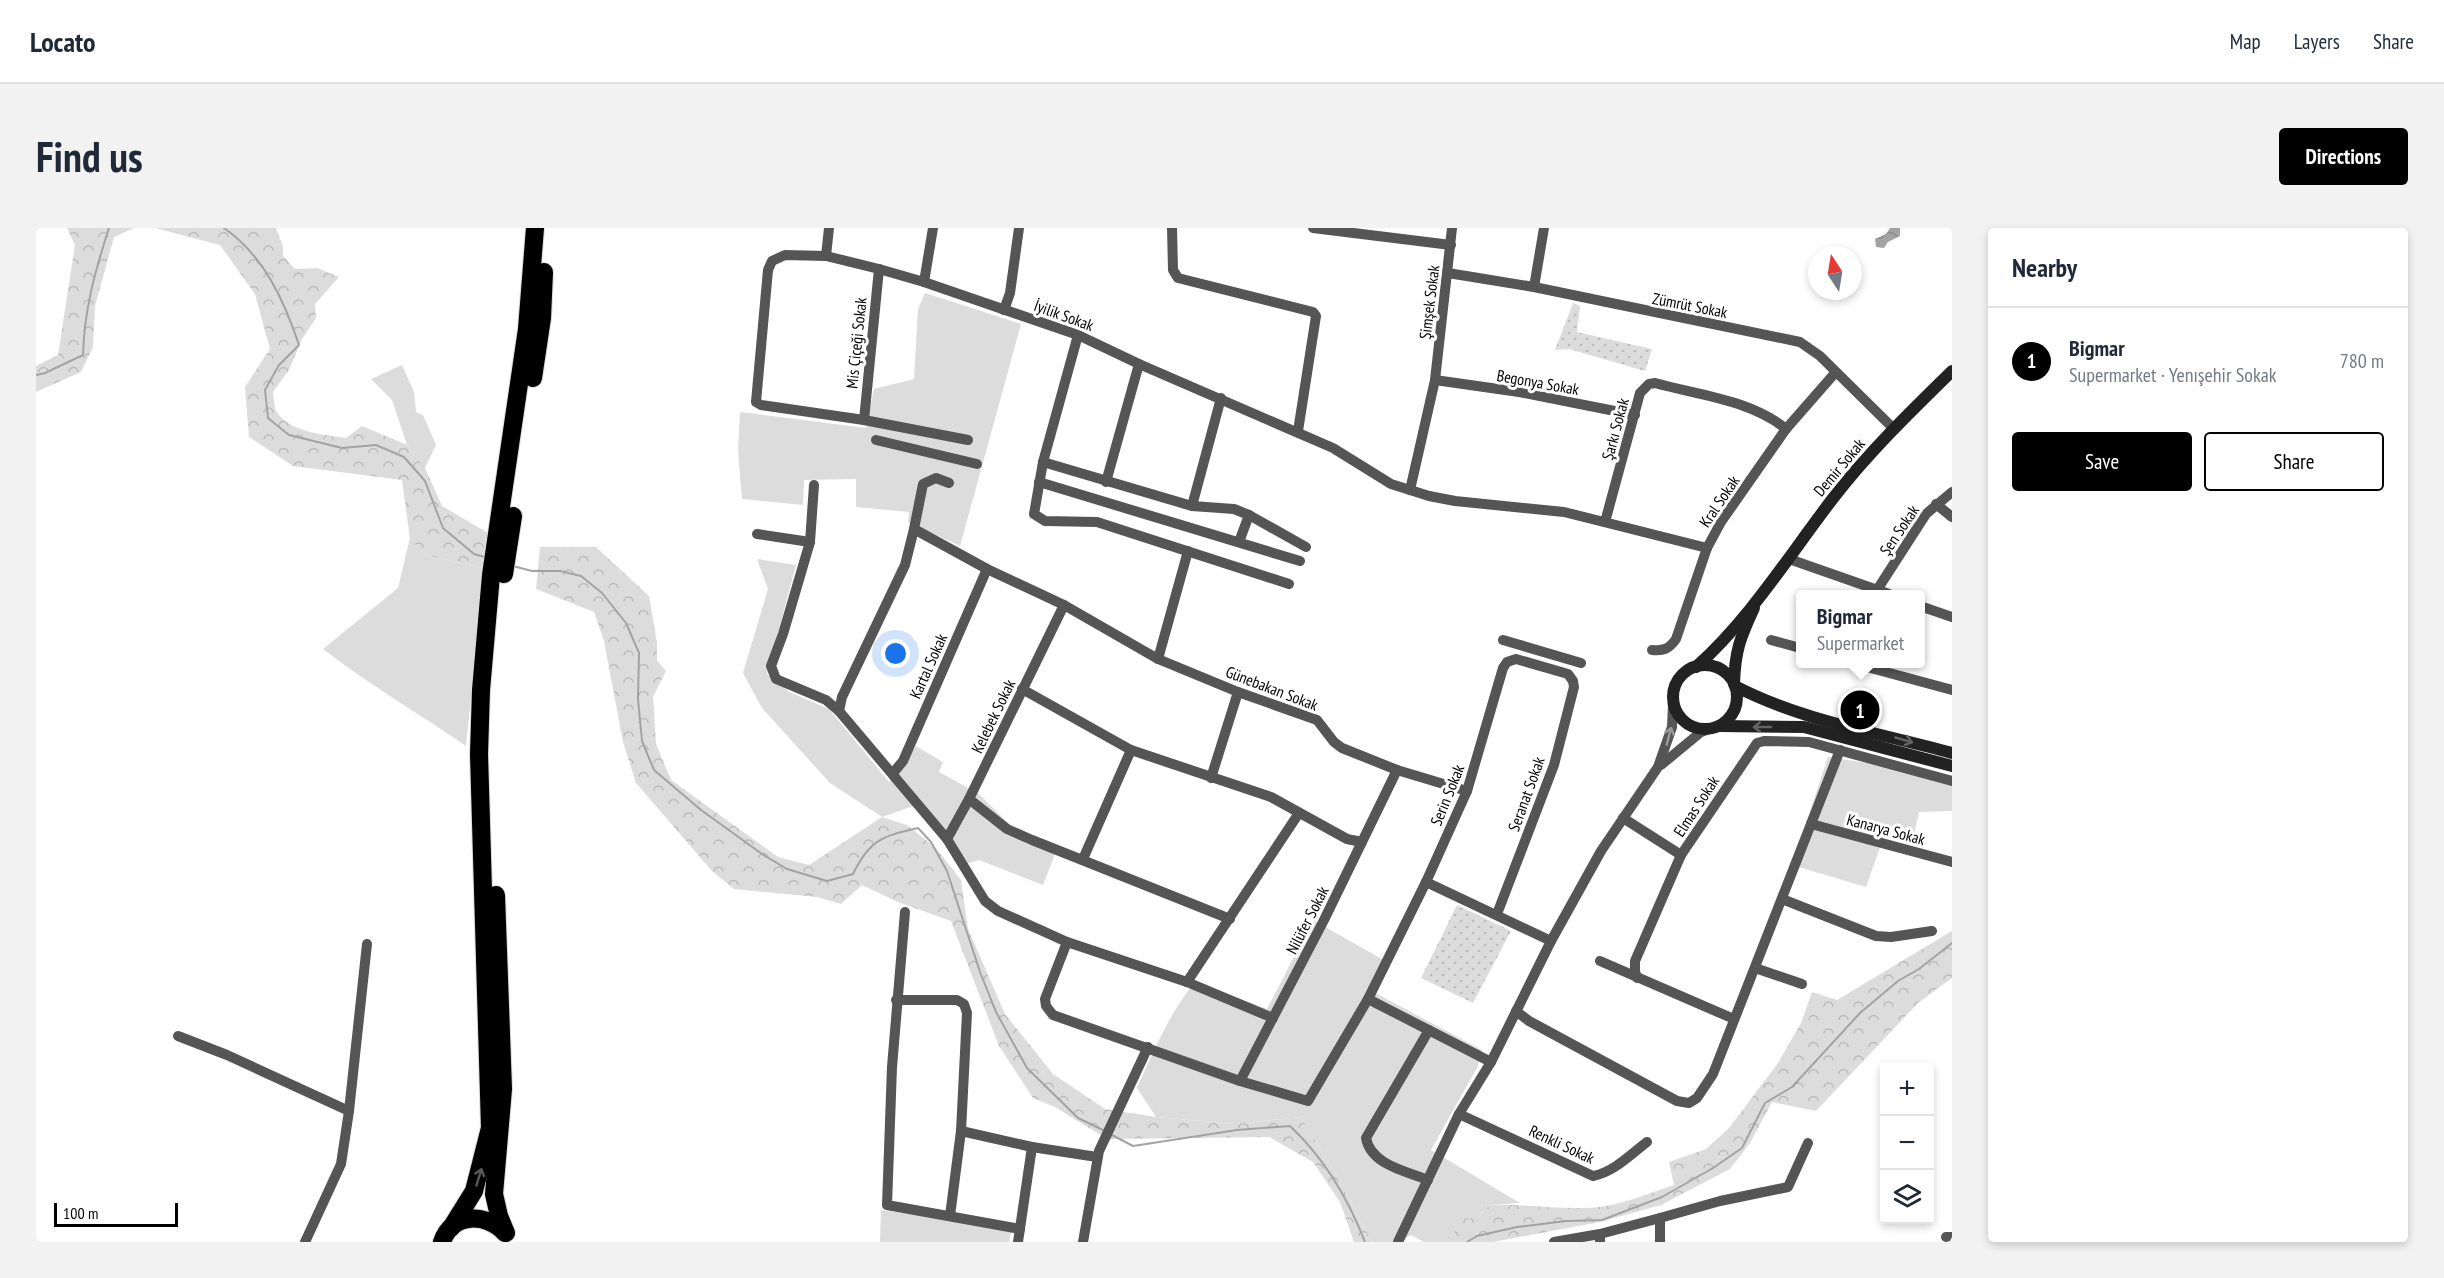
<!DOCTYPE html>
<html lang="en">
<head>
<meta charset="utf-8">
<style>
	:root { --surface:#fff; --page:#f2f2f3; --text:#1f2937; --muted:#747a83; --line:#e0e1e3; --accent:#000 }
	body { margin:0; font-family:"PT Sans Narrow",sans-serif; background:var(--page); color:var(--text) }
	.controls { position:absolute; right:18px; bottom:18px; display:grid; overflow:hidden; border-radius:6px; box-shadow:0 3px 9px #0003 }
	.controls button { width:54px; height:54px; display:grid; place-items:center; padding:0; border:0; border-bottom:2px solid var(--line); background:var(--surface); color:var(--text); font:30px sans-serif }
	.compass { position:absolute; left:1772px; top:18px; width:54px; height:54px; border-radius:50%; background:var(--surface); box-shadow:0 3px 9px #0003; rotate:348deg }
	.scale { position:absolute; left:18px; bottom:15px; width:124px; box-sizing:border-box; padding-left:6px; border:3px solid #000; border-top:0; font-size:16px; line-height:21px; white-space:nowrap; color:#000; -webkit-text-stroke:4px #fff; paint-order:stroke }
	.you { position:absolute; left:860px; top:426px; width:21px; height:21px; margin:-15px; border:4px solid #fff; border-radius:50%; background:#1a73e8; box-shadow:0 0 0 9px #1a73e833 }
	.badge { display:grid; place-items:center; width:39px; height:39px; border-radius:50%; background:var(--accent); color:#fff; font-size:20px; font-weight:700 }
	.pin { position:absolute; translate:-50% -50%; border:3px solid #fff; box-shadow:0 2px 6px #0006 }
	.popup { position:absolute; left:1760px; top:362px; width:129px; height:78px; box-sizing:border-box; display:grid; place-content:center; border-radius:6px; background:var(--surface); filter:drop-shadow(0 2px 4px #0005); font-size:20px; white-space:nowrap; color:var(--muted) }
	.popup b { font-size:22px; color:var(--text) }
	.popup::after { content:''; position:absolute; left:50%; top:100%; margin-left:-12px; border:12px solid transparent; border-top-color:var(--surface) }
	.list { margin:0; padding:0; list-style:none }
	h2 { display:flex; justify-content:space-between; align-items:center; height:78px; margin:0; padding:0 24px; font-size:26px }
	h2 small { font-size:20px; font-weight:400; color:var(--muted) }
	.list li { display:grid; grid-template-columns:39px 1fr auto; gap:18px; align-items:center; box-sizing:border-box; height:108px; padding:0 24px; border-top:2px solid var(--line) }
	.list b { display:block; font-size:22px; white-space:nowrap }
	.list p { margin:0; font-size:20px; white-space:nowrap; color:var(--muted) }
	.list em { font-size:20px; font-style:normal; color:var(--muted) }
	.actions { display:flex; gap:12px; padding:18px 24px }
	.actions a { flex:1; padding:14px 0; border:2px solid var(--accent); border-radius:6px; text-align:center; font-size:21px; color:var(--accent) }
	.actions .main { background:var(--accent); color:#fff }
	.icon { flex:none; width:33px; height:33px; fill:none; stroke:currentColor; stroke-width:2; stroke-linecap:round; stroke-linejoin:round }
	.map { position:relative; flex:none; width:1916px; height:1014px; overflow:hidden; border-radius:6px }
	header { display:flex; align-items:center; gap:36px; box-sizing:border-box; height:84px; padding:0 30px; background:var(--surface); border-bottom:2px solid var(--line) }
	header strong { font-size:28px }
	nav { display:flex; gap:33px; margin-inline-start:auto; font-size:21px }
	.intro { display:flex; align-items:center; justify-content:space-between; box-sizing:border-box; height:144px; padding:0 36px }
	h1 { margin:0; font-size:42px }
	.button { padding:15px 27px; border-radius:6px; background:var(--accent); color:#fff; font-size:21px; font-weight:700 }
	main { display:flex; gap:36px; padding:0 36px }
	aside { flex:1; background:var(--surface); border-radius:6px; box-shadow:0 3px 9px #0003 }
	.map>svg:first-child { display:block }
	.green { fill:#dcdcdc }
	.forest { fill:url(#forest-crowns) }
	.park { fill:url(#park-dots) }
	.water { fill:url(#water-waves) }
	.lines { fill:none; stroke-linecap:round; stroke-linejoin:round }
	.stream { stroke:#a3a3a3; stroke-width:2 }
	.highway-casing { stroke:#dbdbdb; stroke-width:20 }
	.street { stroke:#555; stroke-width:10 }
	.secondary { stroke:#222; stroke-width:12 }
	.highway { stroke:#000; stroke-width:18 }
	.oneway { stroke:#646464 }
	.oneway2 { stroke:#999 }
	.oneway3 { stroke:#595959 }
	.labels { text-anchor:middle; dominant-baseline:central; stroke-width:6; stroke-linejoin:round; paint-order:stroke }
	.street-label { font-size:16px; fill:#000; stroke:#fff }
</style>
</head>
<body>
<header>
<strong>Locato</strong>
<nav><a>Map</a><a>Layers</a><a>Share</a></nav>
</header>
<div class="intro"><h1>Find us</h1><a class="button">Directions</a></div>
<main>
<div class="map">
<svg width="1916" height="1014" viewBox="0 0 1916 1014">
	<defs>
		<pattern id="forest-crowns" width="20" height="18" patternUnits="userSpaceOnUse" patternTransform="scale(1.5)"><rect width="20" height="18" fill="#dcdcdc"/><path d="M2 6a3 3 0 1 1 6 0M12 15a3 3 0 1 1 6 0" fill="none" stroke="#bbb"/></pattern>
		<pattern id="park-dots" width="8" height="8" patternUnits="userSpaceOnUse" patternTransform="scale(1.5)"><rect width="8" height="8" fill="#dcdcdc"/><path d="M2 2h.1M6 6h.1" fill="none" stroke="#bbb" stroke-width="1.8" stroke-linecap="round"/></pattern>
		<pattern id="water-waves" width="16" height="10" patternUnits="userSpaceOnUse" patternTransform="scale(1.5)"><rect width="16" height="10" fill="#a3a3a3"/><path d="M0 5q4-4 8 0t8 0" fill="none" stroke="#8b8b8b"/></pattern>
	</defs>
	<rect width="100%" height="100%" fill="#fff"/>
	<g class="green">
		<polygon points="889,65 985,96 924,318 872,294 873,284 820,279 820,251 768,252 767,277 706,271 702,222 704,184 830,200 838,161 878,151 882,81"/>
		<polygon points="366,137 378,164 380,184 387,187 400,217 389,240 371,217 356,172 335,151"/>
		<path d="M374,310L390,327L448,340L430,518C382,485 332,456 287,421L362,360Z"/>
		<polygon points="721,331 760,337 731,446 753,464 793,481 853,554 880,518 907,534 903,544 943,566 976,599 1022,618 1007,657 943,632 927,637 880,577 846,589 794,555 726,480 707,445 732,361"/>
		<polygon points="1792,529 1845,537 1916,558 1916,583 1883,584 1876,615 1848,608 1830,659 1756,637"/>
		<path d="M1277,692L1351,734L1332,761L1446,822L1442,838L1395,922L1484,975L1453,977L1441,991L1414,1014H1388L1375,1007L1364,1014H1336L1302,950L1265,889L1200,896L1120,889L1101,860C1117,824 1134,784 1159,754L1231,781Z"/>
		<polygon points="845,982 976,1000 973,1014 844,1014"/>
	</g>
	<g class="forest">
		<polygon points="31,0 98,0 78,9 59,78 57,119 45,144 0,164 0,138 22,127 39,17"/>
		<path d="M119,0H240L247,19V28L259,41L281,40L303,49L279,76L280,90L266,111L253,142L237,164C238,170 238,178 240,183C252,204 289,207 310,210L326,198L371,217L389,240L406,278L452,305L448,340L390,327L374,311L366,252L257,238L213,209L209,159L234,121L219,66L184,17Z"/>
		<polygon points="504,319 560,319 613,368 621,415 621,432 630,443 617,469 620,516 635,552 742,629 773,637 846,589 871,597 900,620 925,652 932,701 969,786 1017,846 1069,881 1120,889 1200,896 1265,889 1302,950 1336,1014 1318,1014 1304,974 1277,934 1233,909 1071,911 1019,879 997,870 963,818 915,693 862,674 826,657 805,676 781,669 698,661 676,643 600,555 587,514 568,413 558,384 500,361"/>
		<path d="M1916,703V750L1882,775L1780,883L1736,874L1714,915L1694,941L1625,977L1564,994L1457,1014H1414L1425,990L1441,991L1453,977C1492,975 1532,984 1570,978C1593,974 1616,964 1638,957L1633,934L1670,921L1693,900L1742,835L1765,795L1776,764L1801,772Z"/>
	</g>
	<g class="park">
		<polygon points="1537,75 1544,78 1541,104 1616,121 1609,143 1533,121 1519,122"/>
		<polygon points="1421,677 1475,703 1437,775 1385,750"/>
	</g>
	<polygon class="water" points="1854,0 1864,0 1864,8 1852,14 1848,20 1840,19 1839,11 1850,6"/>
	<g class="lines">
		<g class="stream">
			<path d="M188,0C228,28 248,72 263,117L243,137L229,162L232,190L253,207L306,220L340,217L368,229L389,253L407,300L438,326L449,329"/>
			<path d="M0,147L9,145L47,127C48,83 59,43 73,0"/>
			<path d="M477,338L496,343H524L545,348L566,365L590,395L603,425L602,471L606,513L618,542L665,582L726,626L751,641L791,653L817,646C834,611 847,608 882,600L895,614L911,643L944,744L960,784L991,840L1042,890L1069,903"/>
			<path d="M1074,906L1097,918L1201,902L1254,898C1288,930 1312,970 1329,1014"/>
			<polyline points="1431,1014 1441,1008 1481,999 1530,993 1566,992 1626,969 1677,940 1706,920 1729,875 1756,859 1824,785 1862,753 1883,741 1916,715"/>
		</g>
		<g class="highway-casing">
			<g id="highway">
				<polyline points="497,150 506,90 508,44"/>
				<polyline points="468,346 477,288"/>
				<polyline points="460,667 467,861 458,966 463,988 470,1005"/>
				<polyline points="415,1000 438,963 454,900 443,526 445,462 455,347 491,101 499,0"/>
				<path d="M406,1014C416,984 451,985 469,1005"/>
			</g>
		</g>
		<g class="street">
			<polyline points="1136,0 1137,42 1142,50 1277,84 1280,88 1262,203"/>
			<polyline points="1277,0 1415,17"/>
			<polyline points="790,28 793,0"/>
			<polyline points="1412,45 1498,59 1764,114 1784,128 1858,201"/>
			<polyline points="888,54 897,0"/>
			<polyline points="1498,59 1508,0"/>
			<polyline points="968,82 974,65 983,0"/>
			<polyline points="1042,107 1007,234 998,286 1009,293 1061,294 1253,356"/>
			<polyline points="1399,152 1483,164 1599,187"/>
			<polyline points="828,192 843,41"/>
			<polyline points="840,212 941,236"/>
			<polyline points="932,212 828,192 725,177 720,174 732,42 736,33 749,27 790,28 843,41 888,54 1042,107 1103,136 1297,220 1355,256 1393,268 1419,273 1528,284 1671,320"/>
			<polyline points="1007,234 1156,278 1198,281 1213,287 1203,314"/>
			<polyline points="1003,254 1264,333"/>
			<polyline points="1070,254 1103,136"/>
			<polyline points="778,257 774,314 747,406 735,438 740,451 790,472 803,483"/>
			<polyline points="1374,262 1399,152 1416,0"/>
			<polyline points="1900,276 1916,289"/>
			<polyline points="1156,278 1185,170"/>
			<polyline points="1213,287 1270,319"/>
			<path d="M1569,294L1604,165L1613,156L1619,155C1662,167 1715,172 1750,201"/>
			<polyline points="878,301 887,256 900,250 913,255"/>
			<polyline points="721,306 774,314"/>
			<polyline points="1753,331 1853,366"/>
			<polyline points="1841,362 1890,286 1916,264"/>
			<polyline points="1884,378 1916,389"/>
			<polyline points="1467,412 1545,435"/>
			<polyline points="1735,412 1764,420"/>
			<path d="M1616,422C1628,423 1633,421 1640,411L1671,320L1685,294L1750,201L1799,145"/>
			<polyline points="1122,431 1152,323"/>
			<polyline points="1820,436 1916,462"/>
			<polyline points="986,461 1095,522 1235,569 1311,611 1326,614"/>
			<polyline points="1625,537 1665,504 1673,501"/>
			<polyline points="857,545 867,533 951,341"/>
			<polyline points="1175,550 1202,464"/>
			<polyline points="933,571 971,601 996,612 1194,691"/>
			<polyline points="1587,590 1645,627"/>
			<polyline points="1775,596 1916,634"/>
			<polyline points="911,611 933,571 1028,377"/>
			<polyline points="1047,631 1095,522"/>
			<polyline points="1390,654 1515,713"/>
			<polyline points="1746,671 1840,708 1855,709 1896,703"/>
			<polyline points="869,684 856,839 851,977 984,1001"/>
			<polyline points="1031,714 1009,771 1010,778 1017,787 1204,853 1272,873 1332,771 1390,654 1431,563 1467,440 1471,434 1480,431 1532,446 1537,453 1538,459 1518,537 1461,686"/>
			<polyline points="1564,733 1698,791"/>
			<polyline points="1719,740 1766,756"/>
			<polyline points="1601,750 1599,743 1599,733 1645,627 1721,515 1728,513 1773,514 1916,553"/>
			<polyline points="1151,754 1263,585"/>
			<polyline points="1332,771 1455,834"/>
			<polyline points="860,772 921,772 928,776 931,785 925,903 914,988"/>
			<polyline points="1480,783 1493,793 1641,873 1653,875 1661,870 1677,846 1804,522"/>
			<polyline points="1237,790 1151,754 1031,714 962,683 949,673 911,611 803,483 806,469 869,337 878,301 951,341 1028,377 1122,431 1202,464 1281,492 1298,514 1306,520 1361,542 1431,563"/>
			<polyline points="142,808 191,827 313,883"/>
			<polyline points="1204,853 1288,692 1361,542"/>
			<path d="M1423,886L1557,948C1578,944 1594,927 1611,914"/>
			<polyline points="925,903 996,919 1061,929"/>
			<path d="M1392,952C1370,943 1335,937 1330,910L1393,802"/>
			<polyline points="1624,990 1684,973 1752,959 1772,915"/>
			<polyline points="1564,1006 1624,990 1624,1014"/>
			<polyline points="1910,1009 1916,1009"/>
			<polyline points="269,1014 305,936 313,883 331,716"/>
			<polyline points="982,1014 996,919"/>
			<polyline points="1047,1014 1063,923 1112,819"/>
			<polyline points="1362,1014 1423,886 1455,834 1515,713 1565,623 1622,539 1636,499 1637,476"/>
			<polyline points="1518,1014 1564,1006 1564,1014"/>
		</g>
		<g class="secondary">
			<circle cx="1669" cy="469" r="32"/>
			<path d="M1660,439C1714,391 1754,326 1798,269C1833,224 1875,183 1916,143"/>
			<path d="M1698,456C1699,423 1704,410 1718,380"/>
			<path d="M1699,458C1766,493 1844,505 1916,525"/>
			<polyline points="1683,498 1768,499 1916,538"/>
		</g>
		<use href="#highway" class="highway"/>
	</g>
	<defs><path id="oneway-shaft" d="M-6 0H5M1.5-3L5.5 0L1.5 3" fill="none" stroke-width="1.6" stroke-linecap="round" stroke-linejoin="round" transform="scale(1.5)"/></defs>
	<g class="oneway">
		<use href="#oneway-shaft" transform="translate(1726 499) rotate(-180)"/>
		<use href="#oneway-shaft" transform="translate(1868 512) rotate(16)"/>
	</g>
	<use class="oneway2" href="#oneway-shaft" transform="translate(1633 508) rotate(-75)"/>
	<use class="oneway3" href="#oneway-shaft" transform="translate(443 949) rotate(-73)"/>
	<g class="labels">
		<g class="street-label">
			<text transform="translate(1393 74) rotate(-83)">Şimşek Sokak</text>
			<text transform="translate(1654 77) rotate(11)">Zümrüt Sokak</text>
			<text transform="translate(1028 87) rotate(20)">İyilik Sokak</text>
			<text transform="translate(820 115) rotate(-84)">Mis Çiçeği Sokak</text>
			<text transform="translate(1502 154) rotate(10)">Begonya Sokak</text>
			<text transform="translate(1579 201) rotate(-75)">Şarkı Sokak</text>
			<text transform="translate(1803 239) rotate(-50)">Demir Sokak</text>
			<text transform="translate(1683 273) rotate(-56)">Kral Sokak</text>
			<text transform="translate(1863 302) rotate(-56)">Şen Sokak</text>
			<text transform="translate(892 438) rotate(-66)">Kartal Sokak</text>
			<text transform="translate(1236 460) rotate(21)">Günebakan Sokak</text>
			<text transform="translate(957 488) rotate(-64)">Kelebek Sokak</text>
			<text transform="translate(1490 566) rotate(-70)">Seranat Sokak</text>
			<text transform="translate(1411 567) rotate(-68)">Serin Sokak</text>
			<text transform="translate(1660 578) rotate(-57)">Elmas Sokak</text>
			<text transform="translate(1850 601) rotate(15)">Kanarya Sokak</text>
			<text transform="translate(1271 692) rotate(-63)">Nilüfer Sokak</text>
			<text transform="translate(1526 916) rotate(25)">Renkli Sokak</text>
		</g>
	</g>
</svg>
<div class="controls">
<button>+</button>
<button>−</button>
<button><svg class="icon" aria-label="layers" viewBox="0 0 24 24"><path d="M12 4l9 5-9 5-9-5zM3 14l9 5 9-5"/></svg></button>
</div>
<svg class="compass" viewBox="-18 -18 36 36"><path d="M0-13l5 13h-10z" fill="#e53935"/><path d="M0 13l5-13h-10z" fill="#747a83"/></svg>
<div class="scale">100 m</div>
<div class="you"></div>
<div class="pin badge" style="left:1824px;top:482px">1</div>
<div class="popup"><b>Bigmar</b>Supermarket</div>
</div>
<aside>
<h2>Nearby<small></small></h2>
<ul class="list">
<li><span class="badge">1</span><div><b>Bigmar</b><p>Supermarket · Yenışehir Sokak</p></div><em>780 m</em></li>
</ul>
<div class="actions"><a class="main">Save</a><a>Share</a></div>
</aside>
</main>
</body>
</html>
